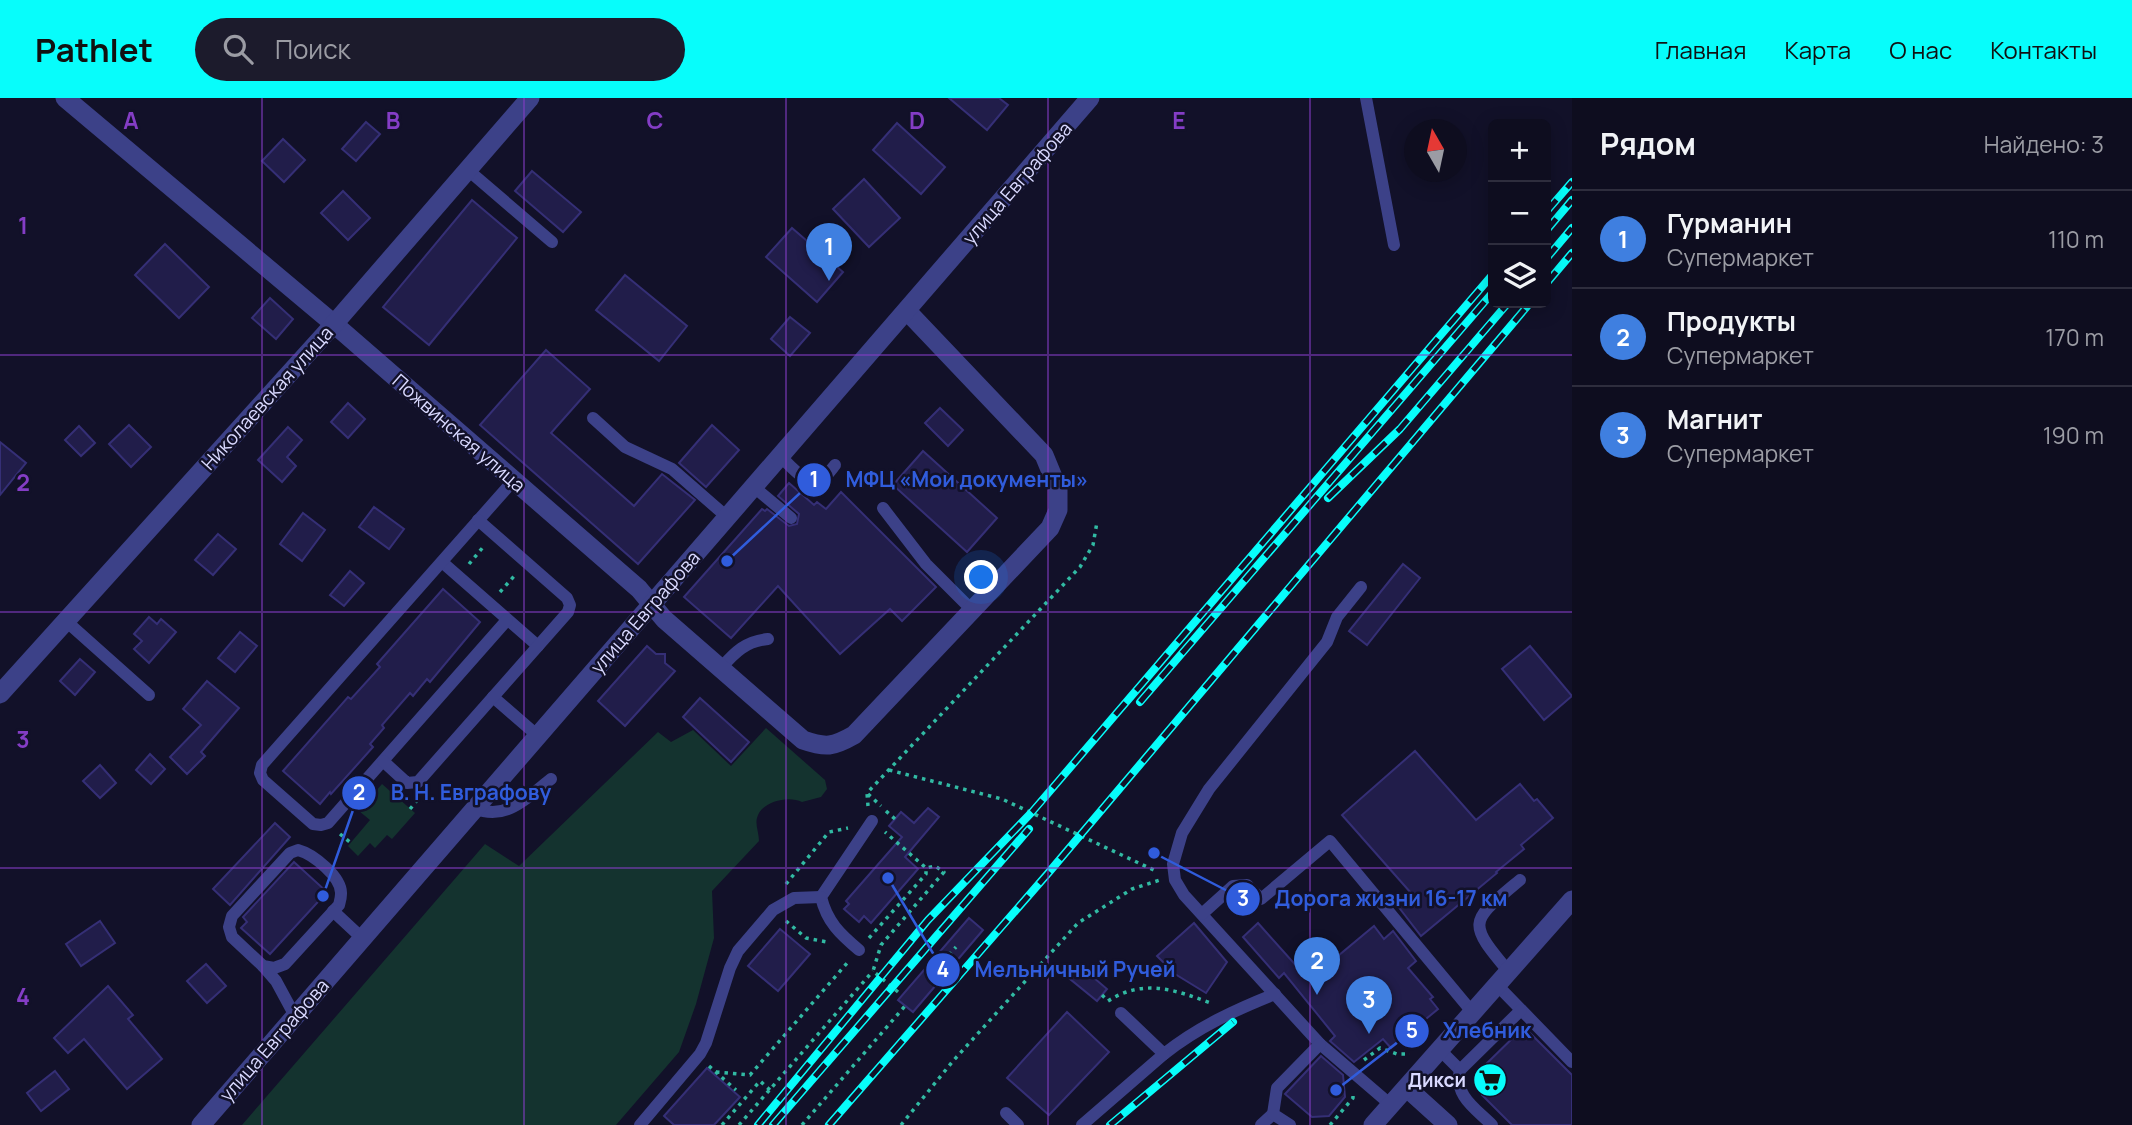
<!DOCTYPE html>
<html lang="ru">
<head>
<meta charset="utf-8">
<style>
	:root { --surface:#0e0d1f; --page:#1c1b2c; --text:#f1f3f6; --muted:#9b9ca4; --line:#2e2d3d; --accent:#07fdfb }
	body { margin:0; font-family:Manrope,sans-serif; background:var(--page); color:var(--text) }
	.controls { position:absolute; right:21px; top:21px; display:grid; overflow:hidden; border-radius:10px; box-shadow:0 4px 18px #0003 }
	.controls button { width:63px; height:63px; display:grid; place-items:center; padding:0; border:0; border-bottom:2px solid var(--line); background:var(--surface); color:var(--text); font:35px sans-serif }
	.compass { position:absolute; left:1404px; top:21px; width:63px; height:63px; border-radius:50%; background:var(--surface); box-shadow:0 4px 18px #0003; rotate:351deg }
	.you { position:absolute; left:982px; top:480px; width:24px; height:24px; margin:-18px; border:5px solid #fff; border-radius:50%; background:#1a73e8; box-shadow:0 0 0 10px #1a73e833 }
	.badge { display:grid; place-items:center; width:46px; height:46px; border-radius:50%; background:var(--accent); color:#fff; font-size:23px; font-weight:700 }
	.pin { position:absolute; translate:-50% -58px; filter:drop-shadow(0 2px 4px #0008) }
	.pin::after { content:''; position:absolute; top:37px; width:24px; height:21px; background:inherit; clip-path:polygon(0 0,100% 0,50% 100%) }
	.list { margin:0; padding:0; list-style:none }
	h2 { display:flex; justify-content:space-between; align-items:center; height:91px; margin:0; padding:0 28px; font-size:30px }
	h2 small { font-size:23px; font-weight:400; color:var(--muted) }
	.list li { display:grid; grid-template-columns:46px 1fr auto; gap:21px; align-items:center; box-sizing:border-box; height:98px; padding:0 28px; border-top:2px solid var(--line) }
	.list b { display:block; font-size:26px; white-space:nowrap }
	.list p { margin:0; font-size:23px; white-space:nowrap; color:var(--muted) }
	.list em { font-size:23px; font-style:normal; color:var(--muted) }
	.icon { flex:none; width:38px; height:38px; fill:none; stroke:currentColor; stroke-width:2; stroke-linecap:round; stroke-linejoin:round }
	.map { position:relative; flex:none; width:1572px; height:1027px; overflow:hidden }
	header { display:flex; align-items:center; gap:42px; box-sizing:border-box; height:98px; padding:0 35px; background:var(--accent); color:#111 }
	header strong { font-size:33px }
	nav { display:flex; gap:38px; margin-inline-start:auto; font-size:24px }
	.search { width:490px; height:63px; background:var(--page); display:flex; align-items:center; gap:18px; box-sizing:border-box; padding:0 24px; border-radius:38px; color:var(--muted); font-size:26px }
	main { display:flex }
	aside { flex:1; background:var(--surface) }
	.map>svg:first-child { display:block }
	.green { fill:#14332f }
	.building { fill:#211d4a; stroke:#352f76; stroke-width:2 }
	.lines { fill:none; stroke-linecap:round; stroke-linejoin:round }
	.path { stroke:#31baa3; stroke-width:3.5; stroke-dasharray:3.5 5; stroke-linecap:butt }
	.service { stroke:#3c4188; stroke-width:12 }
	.minor { stroke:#3c4188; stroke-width:19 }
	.tertiary { stroke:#3c4188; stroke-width:19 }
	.rail-casing { stroke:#07fdfb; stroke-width:8 }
	.rail { stroke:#121129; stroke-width:5; stroke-dasharray:16; stroke-linecap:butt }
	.grid { fill:none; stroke:#843dc5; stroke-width:2; stroke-opacity:0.55 }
	.labels { text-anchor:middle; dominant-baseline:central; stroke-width:5; stroke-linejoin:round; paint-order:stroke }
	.street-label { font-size:19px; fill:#d9d9ff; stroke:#121129 }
	.poi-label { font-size:19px; font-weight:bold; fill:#d9d9ff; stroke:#121129; text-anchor:end }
	.grid-label { font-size:23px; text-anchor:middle; font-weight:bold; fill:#843dc5; stroke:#121129; stroke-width:5; stroke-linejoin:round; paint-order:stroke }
	.leader { fill:none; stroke:#305cdc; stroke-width:2.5 }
	.callout-dot { fill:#305cdc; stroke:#121129; stroke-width:2.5 }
	.mark-label { font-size:21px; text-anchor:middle; font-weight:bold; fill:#fff }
	.callout-label { font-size:21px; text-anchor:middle; font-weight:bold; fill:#305cdc; stroke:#121129; stroke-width:5; stroke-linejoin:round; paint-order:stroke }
</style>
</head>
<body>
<header>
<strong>Pathlet</strong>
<div class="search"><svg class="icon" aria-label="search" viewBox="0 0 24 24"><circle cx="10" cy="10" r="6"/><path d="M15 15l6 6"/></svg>Поиск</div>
<nav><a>Главная</a><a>Карта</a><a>О нас</a><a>Контакты</a></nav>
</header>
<main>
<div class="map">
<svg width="1572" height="1027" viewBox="0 0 1572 1027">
	<rect width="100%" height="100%" fill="#121129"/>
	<g class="green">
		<path d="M766,630L825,682L827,691L821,699L802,704C789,697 761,703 757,720C755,726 759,735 759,743L712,793L714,840L696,906L679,954L616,1027H242L485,746L519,768L658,634L671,644L693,632L731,668Z"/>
		<polygon points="382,686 415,715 392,741 387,737 375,750 370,745 358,758 348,748 370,722 359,713"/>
	</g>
	<g class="building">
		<polygon points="949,0 999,0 1008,7 987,32"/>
		<polygon points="366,24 380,36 356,63 342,51"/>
		<polygon points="897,25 945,69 921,96 873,52"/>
		<polygon points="283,41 305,62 284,84 262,63"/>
		<polygon points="532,73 581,114 563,134 515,93"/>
		<polygon points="864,81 900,120 869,149 833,111"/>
		<polygon points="343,93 370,120 348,142 321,115"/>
		<polygon points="472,102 517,140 429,247 383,209"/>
		<polygon points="792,130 843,174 817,204 766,159"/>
		<polygon points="165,146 209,189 179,220 135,177"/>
		<polygon points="625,177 687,228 659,263 596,212"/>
		<polygon points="270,200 293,221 276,241 252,220"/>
		<polygon points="790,219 810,235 790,258 771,241"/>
		<polygon points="546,252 590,291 551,335 634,408 662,376 695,402 638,466 480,327"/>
		<polygon points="348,305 365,321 348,340 331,324"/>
		<polygon points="940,310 963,332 948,348 925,325"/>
		<polygon points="129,327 151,349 131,369 109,346"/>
		<polygon points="712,327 739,352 706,389 679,365"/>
		<polygon points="79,328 95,345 81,358 65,342"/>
		<polygon points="288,329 302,342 287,359 296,368 282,384 258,362"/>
		<polygon points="0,344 26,365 0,397"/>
		<polygon points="923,353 997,420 967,454 893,387"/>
		<polygon points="789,385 814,407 817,404 826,411 841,394 936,489 902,523 890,511 840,556 778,488 731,540 684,499 762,411 765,413 767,411 789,428 797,426 799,416 778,398"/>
		<polygon points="374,409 404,431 389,451 359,429"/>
		<polygon points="303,415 325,432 302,463 280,446"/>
		<polygon points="218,436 236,451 213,477 195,462"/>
		<polygon points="1403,466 1420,480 1367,547 1349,533"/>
		<polygon points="350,473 364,485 344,508 330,497"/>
		<polygon points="443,491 480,524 430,584 427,581 413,598 410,595 382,627 384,630 370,646 373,649 331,696 330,694 320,706 283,673 348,599 351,601 380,569 377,566"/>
		<polygon points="149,519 157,526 161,521 176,534 149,565 134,551 142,543 134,536"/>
		<polygon points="240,534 257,548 235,574 218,560"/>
		<polygon points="647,548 656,556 665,556 665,565 675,573 625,628 598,603"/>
		<polygon points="1530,548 1572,598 1544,622 1502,571"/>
		<polygon points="80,561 95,574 75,597 60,583"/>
		<polygon points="207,583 239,610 201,654 205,658 187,676 170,659 201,627 183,611"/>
		<polygon points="700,600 749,644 731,664 683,619"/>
		<polygon points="1415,653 1476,722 1520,686 1534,703 1537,701 1553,720 1521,747 1524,751 1496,774 1497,775 1421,838 1397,807 1411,795 1342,717"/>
		<polygon points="150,656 165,671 151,686 136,672"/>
		<polygon points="100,667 116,685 100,700 83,683"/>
		<polygon points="928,710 939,719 905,759 918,771 871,825 864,818 859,824 844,811 849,806 846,803 902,739 889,728 901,714 914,725"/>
		<polygon points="275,725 290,739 230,807 213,791"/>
		<polygon points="294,764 327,794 270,856 241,830 247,824 243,819"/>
		<polygon points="969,820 983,832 913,914 898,902"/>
		<polygon points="100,823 115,845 81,868 66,846"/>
		<polygon points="1194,825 1227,864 1206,895 1175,876 1157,858"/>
		<polygon points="1258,825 1309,882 1374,828 1384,841 1393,833 1416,863 1408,870 1433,899 1430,901 1438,911 1391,950 1383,941 1354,964 1330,943 1335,938 1284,875 1279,880 1243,839"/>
		<polygon points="780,831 810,856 778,893 748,868"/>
		<polygon points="206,866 226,888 207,905 187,883"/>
		<polygon points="1080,868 1107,891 1097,903 1070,881"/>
		<polygon points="108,888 133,917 128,921 162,961 127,991 84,941 68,955 54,940"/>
		<polygon points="1067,914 1109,954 1049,1017 1007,980"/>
		<polygon points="1524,929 1572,977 1572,1027 1512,1027 1482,997 1480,972"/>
		<polygon points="1321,958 1343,977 1345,999 1329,1018 1312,1019 1285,996"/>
		<polygon points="707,970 740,999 714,1027 674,1027 664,1018"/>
		<polygon points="55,973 69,991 41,1013 27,995"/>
	</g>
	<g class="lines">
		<g class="path">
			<polyline points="469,466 484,448"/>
			<polyline points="500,494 516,476"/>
			<polyline points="889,672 1002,701 1158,774"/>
			<polyline points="868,696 881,708"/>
			<polyline points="868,708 867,695 1080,469 1093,447 1097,424"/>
			<polyline points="410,711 420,699"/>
			<polyline points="886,713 895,721"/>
			<polyline points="340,736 351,745"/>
			<polyline points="786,786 829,734 848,730"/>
			<polyline points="786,823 806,840 827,844"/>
			<polyline points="869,840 926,776 926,770 885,734"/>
			<polyline points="949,857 956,849"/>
			<polyline points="898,894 873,873 881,847 944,774 935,768 926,770"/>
			<path d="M1102,897L1108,903C1144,880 1176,892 1213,906"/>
			<polyline points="1364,962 1380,950 1397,956 1410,956"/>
			<polyline points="709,968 736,992"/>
			<polyline points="716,974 750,977 848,864"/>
			<polyline points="722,1027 760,983 770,992"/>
			<polyline points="739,1027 873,873"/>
			<polyline points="802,1027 905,908"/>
			<polyline points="901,1027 953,963 1078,825 1132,791 1160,782"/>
			<polyline points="1330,1027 1353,1000 1353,995"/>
		</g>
		<g class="service">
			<polyline points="1366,0 1394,147"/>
			<polyline points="468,72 552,144"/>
			<polyline points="593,320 625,349 672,371 727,419"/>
			<path d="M780,358C789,366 806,388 819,383C825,381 831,372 835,367"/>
			<polyline points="754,389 791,420"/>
			<polyline points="883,410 926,466 972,512"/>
			<polyline points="442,464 538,548"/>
			<polyline points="1361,489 1337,519 1327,544 1209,691 1182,735 1173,766 1175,782 1184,797 1320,946 1391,1007"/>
			<polyline points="507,522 328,725 321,727 313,726 263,682 260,675 262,667 513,383"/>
			<polyline points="66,523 149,597"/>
			<path d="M721,570C735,554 746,543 768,541"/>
			<polyline points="493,599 538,638"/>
			<polyline points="383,663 407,685 418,684 568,514 570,507 567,500 478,422"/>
			<path d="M475,710C505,724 528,699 551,681"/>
			<path d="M298,752C313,756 342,779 341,796C341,800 340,803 339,807L285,866L274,870L263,868L232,839L229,829L232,818L290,755Z"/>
			<polyline points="333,813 362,840"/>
			<polyline points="1202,816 1233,788 1247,787 1261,801 1330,743 1473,915"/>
			<path d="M859,852C840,836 827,824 821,799L872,723"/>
			<polyline points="263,868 276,883 295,918"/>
			<path d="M1509,874C1466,823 1470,824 1520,782"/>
			<polyline points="1497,887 1572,964"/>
			<path d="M1121,915L1164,956C1198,929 1235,912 1275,896"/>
			<polyline points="1440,952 1460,972"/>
			<polyline points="1006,1015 1018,1027"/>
			<polyline points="640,1027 700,956 706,945 730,870 738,853 773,812 794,800 821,799"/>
			<polyline points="1082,1027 1164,956"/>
			<polyline points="1261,1027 1273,1016"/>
			<polyline points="1290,1027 1273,1016 1277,990 1320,946"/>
			<path d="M1492,1027C1475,1010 1454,998 1460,972L1521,912"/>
		</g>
		<g class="minor">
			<path d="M65,0L334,226L639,491L664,521L803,642C826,650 833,649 854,637L1050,430L1058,412V391L1044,357L907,213"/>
			<polyline points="0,596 334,226 530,0"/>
		</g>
		<g class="tertiary">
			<polyline points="1407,990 1448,1027"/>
			<polyline points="201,1027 1090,0"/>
			<polyline points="1373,1027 1572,802"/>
		</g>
		<g class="rail-casing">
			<g id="rail">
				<polyline points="1546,114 1572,84"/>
				<polyline points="1546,133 1572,102"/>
				<polyline points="1546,161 1572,130"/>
				<polyline points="1546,186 1572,155"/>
				<polyline points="1328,400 1400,331 1508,205"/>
				<polyline points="1140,604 1493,194"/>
				<polyline points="758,1027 928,822 1032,714 1493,176"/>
				<polyline points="773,1027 1029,731"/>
				<polyline points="829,1027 1050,773 1530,205"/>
				<polyline points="1110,1027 1233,924"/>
			</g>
		</g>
		<use href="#rail" class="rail"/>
	</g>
	<path class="grid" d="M262,0V1027M524,0V1027M786,0V1027M1048,0V1027M1310,0V1027M0,257H1572M0,514H1572M0,770H1572"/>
	<defs>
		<g id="supermarket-disc" transform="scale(1.75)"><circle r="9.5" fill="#07fdfb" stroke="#121129"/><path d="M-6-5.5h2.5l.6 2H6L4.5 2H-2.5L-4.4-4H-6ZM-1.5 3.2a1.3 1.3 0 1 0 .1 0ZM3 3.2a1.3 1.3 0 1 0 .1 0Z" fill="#111"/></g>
	</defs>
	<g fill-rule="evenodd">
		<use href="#supermarket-disc" x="1490" y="982"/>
	</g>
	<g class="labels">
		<g class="street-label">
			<text transform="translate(1017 85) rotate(-49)">улица Евграфова</text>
			<text transform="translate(267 300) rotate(-48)">Николаевская улица</text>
			<text transform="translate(459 335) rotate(41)">Пожвинская улица</text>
			<text transform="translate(645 514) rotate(-49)">улица Евграфова</text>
			<text transform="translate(274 942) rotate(-49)">улица Евграфова</text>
		</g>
		<g class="poi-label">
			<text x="1466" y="982">Дикси</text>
		</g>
	</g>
	<g class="grid-label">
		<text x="131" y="31">A</text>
		<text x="393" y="31">B</text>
		<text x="655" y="31">C</text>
		<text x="917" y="31">D</text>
		<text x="1179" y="31">E</text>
		<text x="23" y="136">1</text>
		<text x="23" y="393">2</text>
		<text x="23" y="650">3</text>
		<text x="23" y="907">4</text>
	</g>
	<path class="leader" d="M727 463L814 382M323 798L359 695M1154 755L1243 801M888 780L943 872M1336 992L1412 933"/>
	<g class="callout-dot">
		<circle cx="727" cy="463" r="7"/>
		<circle cx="323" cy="798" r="7"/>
		<circle cx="1154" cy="755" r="7"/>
		<circle cx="888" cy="780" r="7"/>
		<circle cx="1336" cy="992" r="7"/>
		<circle cx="814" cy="382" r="18"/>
		<circle cx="359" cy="695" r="18"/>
		<circle cx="1243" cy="801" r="18"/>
		<circle cx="943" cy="872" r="18"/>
		<circle cx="1412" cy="933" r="18"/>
	</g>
	<g class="mark-label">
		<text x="814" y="389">1</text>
		<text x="359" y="702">2</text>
		<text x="1243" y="808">3</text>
		<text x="943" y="879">4</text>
		<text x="1412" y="940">5</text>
	</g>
	<g class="callout-label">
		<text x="967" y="389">МФЦ «Мои документы»</text>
		<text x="471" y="702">В. Н. Евграфову</text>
		<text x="1391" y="808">Дорога жизни 16-17 км</text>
		<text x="1075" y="879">Мельничный Ручей</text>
		<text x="1487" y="940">Хлебник</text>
	</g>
</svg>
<div class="controls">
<button>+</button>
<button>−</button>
<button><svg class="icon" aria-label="layers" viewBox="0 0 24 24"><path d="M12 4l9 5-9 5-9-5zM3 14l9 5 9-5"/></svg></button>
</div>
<svg class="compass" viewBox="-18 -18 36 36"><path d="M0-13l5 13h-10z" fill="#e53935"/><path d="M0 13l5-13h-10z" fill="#9b9ca4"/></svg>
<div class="you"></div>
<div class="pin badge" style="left:829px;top:183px;background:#3f7fe0">1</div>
<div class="pin badge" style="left:1317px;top:897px;background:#3f7fe0">2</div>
<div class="pin badge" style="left:1369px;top:936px;background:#3f7fe0">3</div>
</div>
<aside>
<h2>Рядом<small>Найдено: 3</small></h2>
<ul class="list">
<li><span class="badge" style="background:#3f7fe0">1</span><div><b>Гурманин</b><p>Супермаркет</p></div><em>110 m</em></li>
<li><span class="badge" style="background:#3f7fe0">2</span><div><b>Продукты</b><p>Супермаркет</p></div><em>170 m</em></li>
<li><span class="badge" style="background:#3f7fe0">3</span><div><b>Магнит</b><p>Супермаркет</p></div><em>190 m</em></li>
</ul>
</aside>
</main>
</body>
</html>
